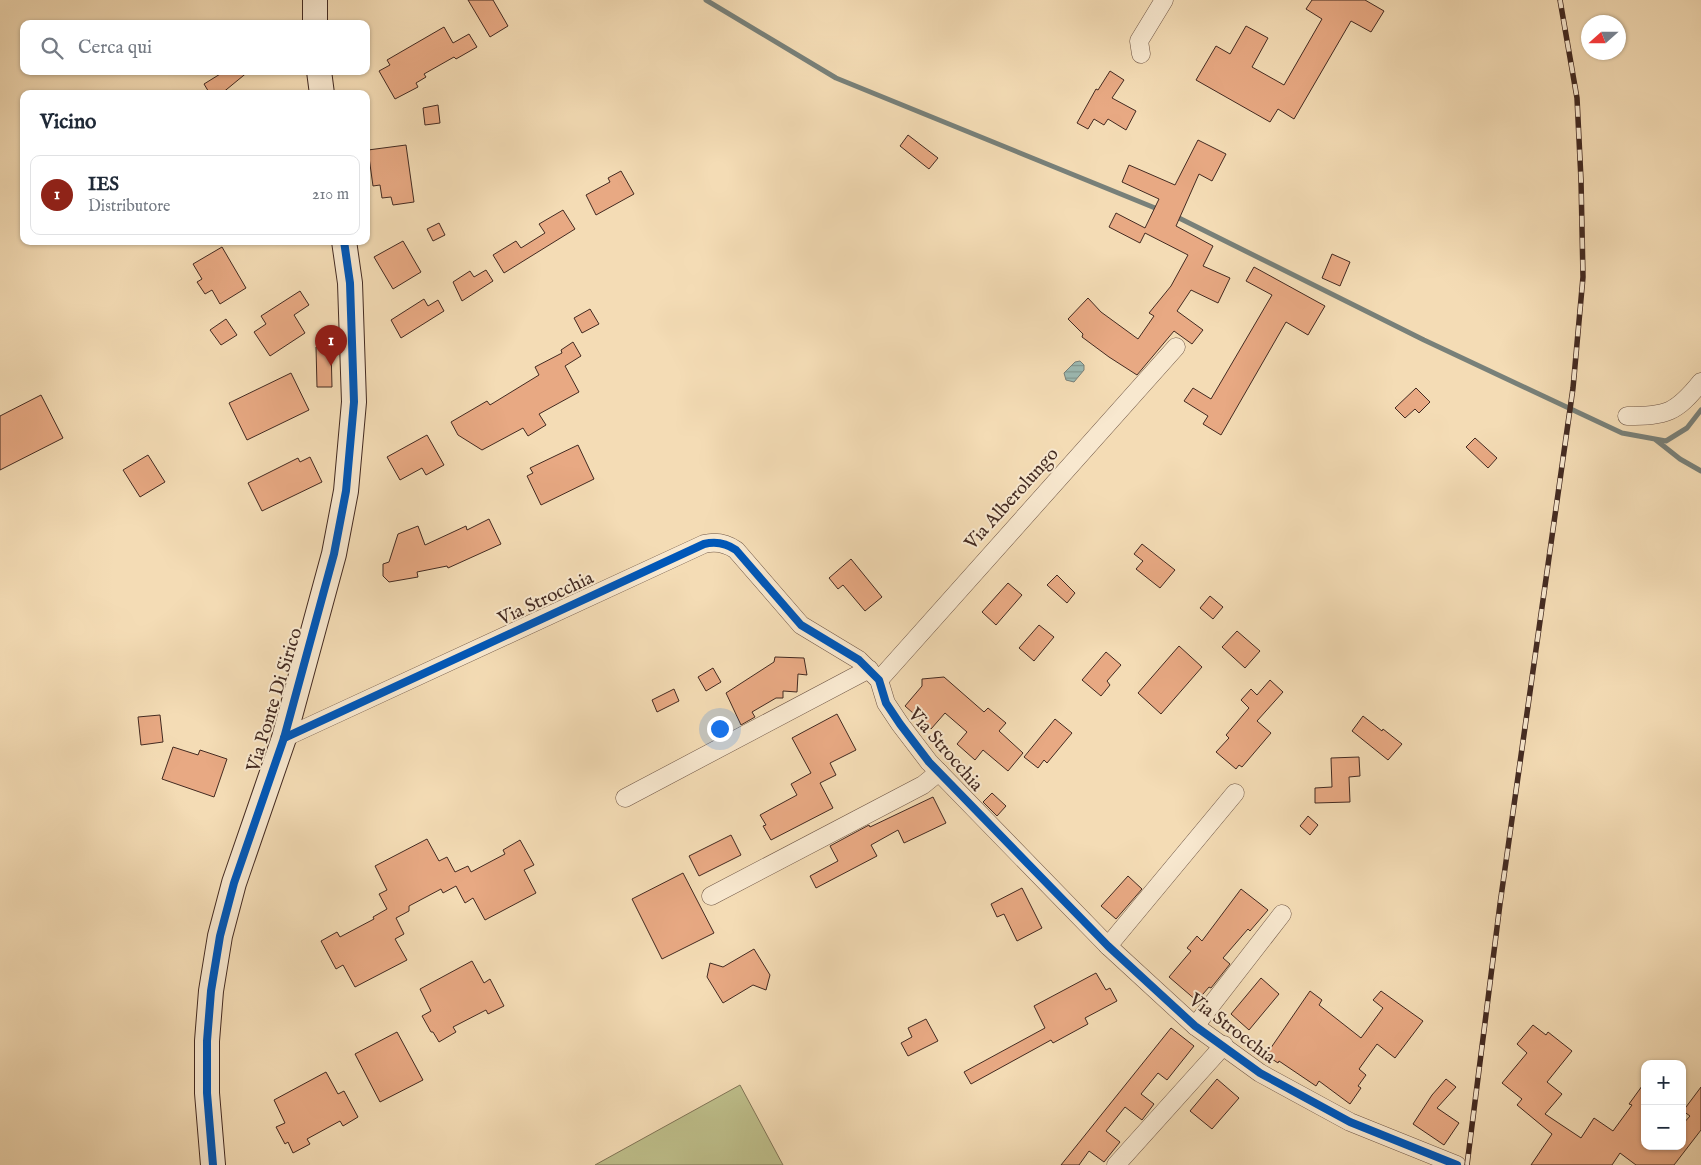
<!DOCTYPE html>
<html lang="it">
<head>
<meta charset="utf-8">
<style>
	:root { --surface:#fff; --page:#f6f6f7; --text:#1f2937; --muted:#747a83; --line:#e0e1e3; --accent:#8f2418 }
	body { margin:0; font-family:"IM FELL English",serif; background:var(--page); color:var(--text) }
	.controls { position:absolute; right:15px; bottom:15px; display:grid; overflow:hidden; border-radius:10px; box-shadow:0 1px 4px #0004 }
	.controls button { width:45px; height:45px; display:grid; place-items:center; padding:0; border:0; border-bottom:1px solid var(--line); background:var(--surface); color:var(--text); font:25px sans-serif }
	.compass { position:absolute; left:1581px; top:15px; width:45px; height:45px; border-radius:50%; background:var(--surface); box-shadow:0 1px 4px #0004; rotate:249deg }
	.you { position:absolute; left:719px; top:728px; width:18px; height:18px; margin:-12px; border:4px solid #fff; border-radius:50%; background:#1a73e8; box-shadow:0 0 0 8px #1a73e833 }
	.badge { display:grid; place-items:center; width:32px; height:32px; border-radius:50%; background:var(--accent); color:#fff; font-size:16px; font-weight:700 }
	.pin { position:absolute; translate:-50% -41px; filter:drop-shadow(0 1px 2px #0008) }
	.pin::after { content:''; position:absolute; top:26px; width:18px; height:15px; background:inherit; clip-path:polygon(0 0,100% 0,50% 100%) }
	.list { margin:0; padding:0; list-style:none }
	h2 { display:flex; justify-content:space-between; align-items:center; height:65px; margin:0; padding:0 20px; font-size:21px }
	h2 small { font-size:16px; font-weight:400; color:var(--muted) }
	.list li { display:grid; grid-template-columns:32px 1fr auto; gap:15px; align-items:center; box-sizing:border-box; height:80px; margin:0 10px 10px; padding:0 10px; border:1px solid var(--line); border-radius:10px }
	.list b { display:block; font-size:19px; white-space:nowrap }
	.list p { margin:0; font-size:16px; white-space:nowrap; color:var(--muted) }
	.list em { font-size:16px; font-style:normal; color:var(--muted) }
	.icon { flex:none; width:28px; height:28px; fill:none; stroke:currentColor; stroke-width:2; stroke-linecap:round; stroke-linejoin:round }
	.map { position:relative; flex:none; width:1701px; height:1165px; overflow:hidden }
	.search { position:absolute; background:var(--surface); box-shadow:0 1px 4px #0004; left:20px; top:20px; width:350px; height:55px; display:flex; align-items:center; gap:12px; box-sizing:border-box; padding:0 18px; border-radius:10px; color:var(--muted); font-size:19px }
	.panel { position:absolute; background:var(--surface); box-shadow:0 1px 4px #0004; left:20px; top:90px; width:350px; height:155px; border-radius:10px }
	.map>svg:first-child { display:block }
	.green { fill:#bebf8b; stroke:#807456 }
	.water { fill:url(#water-rules); stroke:#788079 }
	.lines { fill:none; stroke-linecap:round; stroke-linejoin:round }
	.stream { stroke:#788079; stroke-width:5 }
	.building { fill:#e8a983; stroke:#432a21 }
	.street-casing { stroke:#6f5646; stroke-width:19 }
	.secondary-casing { stroke:#432a21; stroke-width:26 }
	.street { stroke:#f8e8cf; stroke-width:18 }
	.secondary { stroke:#f8e8cf; stroke-width:24 }
	.rail-casing { stroke:#432a21; stroke-width:5.5 }
	.rail { stroke:#f8e8cf; stroke-width:4; stroke-dasharray:11; stroke-linecap:butt }
	.cycleway-casing { stroke:#f8e8cf; stroke-width:11 }
	.cycleway { stroke:#0057b8; stroke-width:8 }
	.labels { text-anchor:middle; dominant-baseline:central; stroke-width:4; stroke-linejoin:round; paint-order:stroke }
	.street-label { font-size:19px; fill:#432a21; stroke:#f8e8cf }
</style>
</head>
<body>
<div class="map">
<svg width="1701" height="1165" viewBox="0 0 1701 1165">
	<defs>
		<pattern id="water-rules" width="6" height="5" patternUnits="userSpaceOnUse" patternTransform="scale(1.25)"><rect width="6" height="5" fill="#9cbab3"/><path d="M0 2.5h6" fill="none" stroke="#819791"/></pattern>
	</defs>
	<rect width="100%" height="100%" fill="#f4dcb5"/>
	<filter id="stains"><feTurbulence type="fractalNoise" baseFrequency=".004" numOctaves="4"/><feColorMatrix values="0 0 0 0 .2 0 0 0 0 .09 0 0 0 0 .02 0 0 0 .5 -.17"/></filter>
	<radialGradient id="worn" r=".72"><stop offset=".6" stop-color="#630" stop-opacity="0"/><stop offset="1" stop-color="#630" stop-opacity=".3"/></radialGradient>
	<polygon class="green" points="740,1085 783,1165 595,1165"/>
	<polygon class="water" points="1080,361 1084,365 1084,370 1074,382 1066,380 1064,373 1075,362"/>
	<g class="lines">
		<g class="stream">
			<polyline points="706,0 836,78 1160,210"/>
			<polyline points="1175,216 1424,340 1622,433 1666,441 1687,428 1701,410"/>
			<polyline points="1656,440 1680,459 1701,471"/>
		</g>
	</g>
	<g class="building">
		<polygon points="468,0 493,0 508,26 490,37"/>
		<polygon points="1312,0 1365,0 1384,11 1371,32 1351,21 1294,119 1278,109 1270,122 1196,80 1216,46 1230,54 1246,26 1268,38 1252,67 1284,85 1322,19 1306,9"/>
		<polygon points="444,27 453,43 469,34 477,47 456,59 454,57 424,74 426,77 416,83 418,87 395,99 379,71 390,65 387,60"/>
		<polygon points="225,71 249,71 221,94 210,94 204,84"/>
		<polygon points="1110,71 1124,80 1112,98 1136,111 1126,130 1108,119 1104,125 1094,119 1088,129 1077,123 1096,89 1098,90"/>
		<polygon points="438,105 440,123 425,125 423,108"/>
		<polygon points="908,135 938,158 929,169 900,146"/>
		<polygon points="1198,140 1226,154 1212,181 1199,174 1176,226 1213,246 1203,266 1230,278 1218,303 1191,290 1177,311 1203,330 1192,344 1174,331 1137,375 1109,357 1082,337 1083,334 1068,319 1088,298 1101,312 1138,339 1154,316 1149,313 1171,286 1188,255 1145,233 1140,243 1109,227 1116,213 1145,228 1159,199 1122,182 1129,165 1175,185"/>
		<polygon points="406,145 414,202 393,205 391,197 382,198 380,185 373,186 368,150"/>
		<polygon points="621,171 634,194 596,215 586,195 610,182 608,178"/>
		<polygon points="563,210 575,229 504,273 493,255 516,241 521,248 545,233 539,224"/>
		<polygon points="439,223 445,235 433,241 427,229"/>
		<polygon points="403,241 421,272 393,289 374,257"/>
		<polygon points="222,247 246,288 220,304 212,290 205,294 197,282 202,279 193,264"/>
		<polygon points="1332,254 1350,262 1340,286 1322,278"/>
		<polygon points="1254,267 1325,306 1308,335 1286,322 1221,435 1203,424 1208,416 1184,401 1193,388 1211,399 1272,295 1246,281"/>
		<polygon points="486,270 493,281 462,301 453,282 470,271 474,277"/>
		<polygon points="300,291 309,305 294,315 305,333 270,356 254,332 266,324 261,316"/>
		<polygon points="424,299 428,306 438,300 444,311 401,338 391,320"/>
		<polygon points="590,309 599,324 582,333 574,318"/>
		<polygon points="226,319 237,335 221,345 210,330"/>
		<polygon points="573,342 581,356 565,366 579,392 539,414 546,425 528,436 523,428 482,450 458,435 451,422 487,401 490,405 539,375 535,367 562,353 561,350"/>
		<polygon points="316,347 331,347 332,387 317,387"/>
		<polygon points="291,373 309,410 247,440 229,403"/>
		<polygon points="1416,388 1430,402 1419,413 1415,409 1405,418 1395,408"/>
		<polygon points="41,395 63,438 0,470 0,416"/>
		<polygon points="427,435 444,465 426,475 422,468 400,480 387,457"/>
		<polygon points="1475,438 1497,458 1488,468 1466,447"/>
		<polygon points="578,445 594,479 541,505 527,476 533,473 530,468"/>
		<polygon points="148,455 165,482 140,497 123,470"/>
		<polygon points="310,457 322,482 262,511 248,483 298,458 300,462"/>
		<polygon points="489,519 501,544 448,568 447,566 417,572 418,577 389,582 383,576 383,564 389,562 398,534 418,526 425,545 466,526 467,530"/>
		<polygon points="1142,544 1175,570 1160,588 1136,569 1143,561 1134,554"/>
		<polygon points="851,559 882,597 865,611 843,585 838,589 829,578"/>
		<polygon points="1057,575 1075,593 1067,603 1047,585"/>
		<polygon points="1008,583 1022,595 996,625 982,612"/>
		<polygon points="1210,596 1223,607 1213,619 1200,608"/>
		<polygon points="1039,625 1054,637 1034,661 1019,648"/>
		<polygon points="1237,631 1260,651 1245,668 1222,647"/>
		<polygon points="1179,646 1202,667 1161,714 1138,693"/>
		<polygon points="1106,652 1121,665 1107,681 1110,685 1101,696 1082,680"/>
		<polygon points="775,657 804,658 807,675 798,674 797,692 783,691 783,698 776,698 752,712 755,717 741,725 726,693 774,662"/>
		<polygon points="713,668 721,682 706,691 698,677"/>
		<polygon points="944,677 984,712 988,708 1006,723 999,731 1023,753 1008,771 983,750 975,760 957,744 967,732 945,713 931,729 905,706 922,686 922,679"/>
		<polygon points="1270,680 1283,692 1257,721 1271,733 1242,767 1239,765 1236,769 1216,752 1229,738 1226,735 1249,708 1241,700 1251,689 1257,695"/>
		<polygon points="674,689 679,701 657,712 652,700"/>
		<polygon points="837,714 856,750 830,763 836,775 820,783 833,808 771,840 763,826 766,825 760,815 797,795 791,784 811,773 792,738"/>
		<polygon points="160,715 163,742 141,745 138,717"/>
		<polygon points="1363,716 1382,731 1383,729 1402,744 1388,760 1352,731"/>
		<polygon points="1055,719 1072,733 1047,763 1044,760 1038,768 1024,757"/>
		<polygon points="173,747 198,755 200,750 227,759 214,797 162,779"/>
		<polygon points="1359,757 1360,776 1349,777 1350,802 1315,803 1315,788 1332,787 1331,758"/>
		<polygon points="992,793 1006,806 997,816 983,802"/>
		<polygon points="933,797 946,823 904,843 898,830 871,845 877,856 816,888 810,876 838,861 830,846 869,825 870,827"/>
		<polygon points="1308,816 1318,825 1310,835 1300,826"/>
		<polygon points="731,835 741,855 699,876 689,856"/>
		<polygon points="427,839 439,861 447,857 455,872 468,866 471,872 505,854 503,850 520,840 534,865 524,870 536,893 485,920 473,898 465,903 456,886 443,893 441,889 409,906 409,911 396,918 404,934 395,939 407,960 355,987 343,965 336,969 321,941 337,932 340,937 374,919 373,917 387,909 379,894 387,890 375,866"/>
		<polygon points="683,873 714,933 662,959 632,899"/>
		<polygon points="1128,876 1142,889 1116,919 1101,906"/>
		<polygon points="1022,888 1042,928 1017,941 1004,914 997,917 991,904"/>
		<polygon points="1241,889 1268,910 1250,931 1248,929 1223,958 1230,964 1211,988 1209,987 1197,1001 1169,977 1191,951 1187,948 1197,936 1202,941"/>
		<polygon points="754,949 770,975 766,990 753,985 723,1003 707,977 710,963 723,967"/>
		<polygon points="472,961 484,983 490,979 504,1006 488,1014 486,1010 453,1027 456,1032 439,1042 433,1032 431,1032 422,1016 431,1011 420,989"/>
		<polygon points="1096,973 1106,990 1110,988 1117,1001 1085,1018 1088,1024 1053,1043 1051,1040 971,1084 964,1072 1045,1028 1034,1006"/>
		<polygon points="1261,978 1279,994 1249,1030 1231,1014"/>
		<polygon points="1310,991 1322,1000 1319,1005 1361,1038 1383,1008 1373,1000 1381,991 1423,1021 1395,1058 1377,1044 1359,1069 1366,1075 1358,1086 1361,1088 1350,1104 1319,1081 1316,1086 1279,1061 1278,1063 1266,1055"/>
		<polygon points="926,1019 938,1041 908,1056 901,1043 912,1037 908,1028"/>
		<polygon points="1533,1025 1546,1035 1548,1032 1572,1051 1547,1082 1562,1094 1545,1114 1581,1138 1594,1118 1613,1131 1632,1105 1629,1104 1645,1082 1645,1146 1682,1146 1682,1125 1690,1116 1683,1111 1701,1087 1701,1130 1674,1165 1636,1165 1620,1153 1612,1165 1531,1165 1552,1134 1517,1105 1522,1099 1502,1083 1527,1053 1517,1044"/>
		<polygon points="1171,1028 1194,1046 1167,1080 1158,1073 1141,1094 1154,1104 1142,1120 1125,1107 1106,1131 1120,1142 1104,1162 1089,1151 1079,1165 1061,1165"/>
		<polygon points="397,1032 423,1080 380,1102 355,1054"/>
		<polygon points="326,1072 338,1094 344,1091 358,1117 343,1126 340,1121 307,1139 310,1144 293,1153 288,1142 285,1144 276,1127 285,1123 274,1100"/>
		<polygon points="1217,1079 1239,1098 1212,1129 1190,1111"/>
		<polygon points="1446,1079 1456,1087 1437,1108 1459,1123 1444,1145 1413,1124 1432,1095"/>
	</g>
	<g class="lines">
		<g class="street-casing">
			<g id="street">
				<polyline points="1141,54 1139,41 1164,0"/>
				<path d="M1627,416C1667,416 1676,413 1701,382"/>
				<polyline points="879,680 1176,347"/>
				<path d="M284,738L704,544C716,541 726,543 736,550L801,625L859,660L879,680L886,703L900,724L929,762L1108,946L1195,1026L1260,1073L1350,1122L1457,1165"/>
				<polyline points="625,798 869,669"/>
				<polyline points="711,896 923,785 939,772"/>
				<polyline points="1108,946 1235,793"/>
				<polyline points="1195,1026 1282,914"/>
				<polyline points="1116,1165 1224,1045"/>
			</g>
		</g>
		<g class="secondary-casing">
			<g id="secondary">
				<polyline points="315,0 315,24"/>
				<polyline points="319,71 322,94"/>
				<polyline points="213,1165 207,1093 207,1041 211,991 220,936 234,883 284,738 334,554 346,491 354,402 350,283 344,241"/>
			</g>
		</g>
		<use href="#street" class="street"/>
		<use href="#secondary" class="secondary"/>
		<g class="rail-casing">
			<polyline id="rail" points="1467,1165 1500,904 1573,388 1583,277 1581,180 1577,98 1560,0"/>
		</g>
		<use href="#rail" class="rail"/>
		<g class="cycleway-casing">
			<g id="cycleway">
				<path d="M284,738L704,544C716,541 726,543 736,550L801,625L859,660L879,680L886,703L900,724L929,762L1108,946L1195,1026L1260,1073L1350,1122L1457,1165"/>
				<polyline points="213,1165 207,1093 207,1041 211,991 220,936 234,883 284,738 334,554 346,491 354,402 350,283 344,241"/>
			</g>
		</g>
		<use href="#cycleway" class="cycleway"/>
	</g>
	<g class="labels">
		<g class="street-label">
			<text transform="translate(1012 499) rotate(-48)">Via Alberolungo</text>
			<text transform="translate(546 599) rotate(-25)">Via Strocchia</text>
			<text transform="translate(275 700) rotate(-73)">Via Ponte Di Sirico</text>
			<text transform="translate(945 750) rotate(49)">Via Strocchia</text>
			<text transform="translate(1232 1029) rotate(37)">Via Strocchia</text>
		</g>
	</g>
	<rect width="100%" height="100%" filter="url(#stains)"/>
	<rect width="100%" height="100%" fill="url(#worn)"/>
</svg>
<div class="controls">
<button>+</button>
<button>−</button>
</div>
<svg class="compass" viewBox="-18 -18 36 36"><path d="M0-13l5 13h-10z" fill="#e53935"/><path d="M0 13l5-13h-10z" fill="#747a83"/></svg>
<div class="you"></div>
<div class="pin badge" style="left:331px;top:366px">1</div>
<div class="search"><svg class="icon" aria-label="search" viewBox="0 0 24 24"><circle cx="10" cy="10" r="6"/><path d="M15 15l6 6"/></svg>Cerca qui</div>
<section class="panel">
<h2>Vicino<small></small></h2>
<ul class="list">
<li><span class="badge">1</span><div><b>IES</b><p>Distributore</p></div><em>210 m</em></li>
</ul>
</section>
</div>
</body>
</html>
